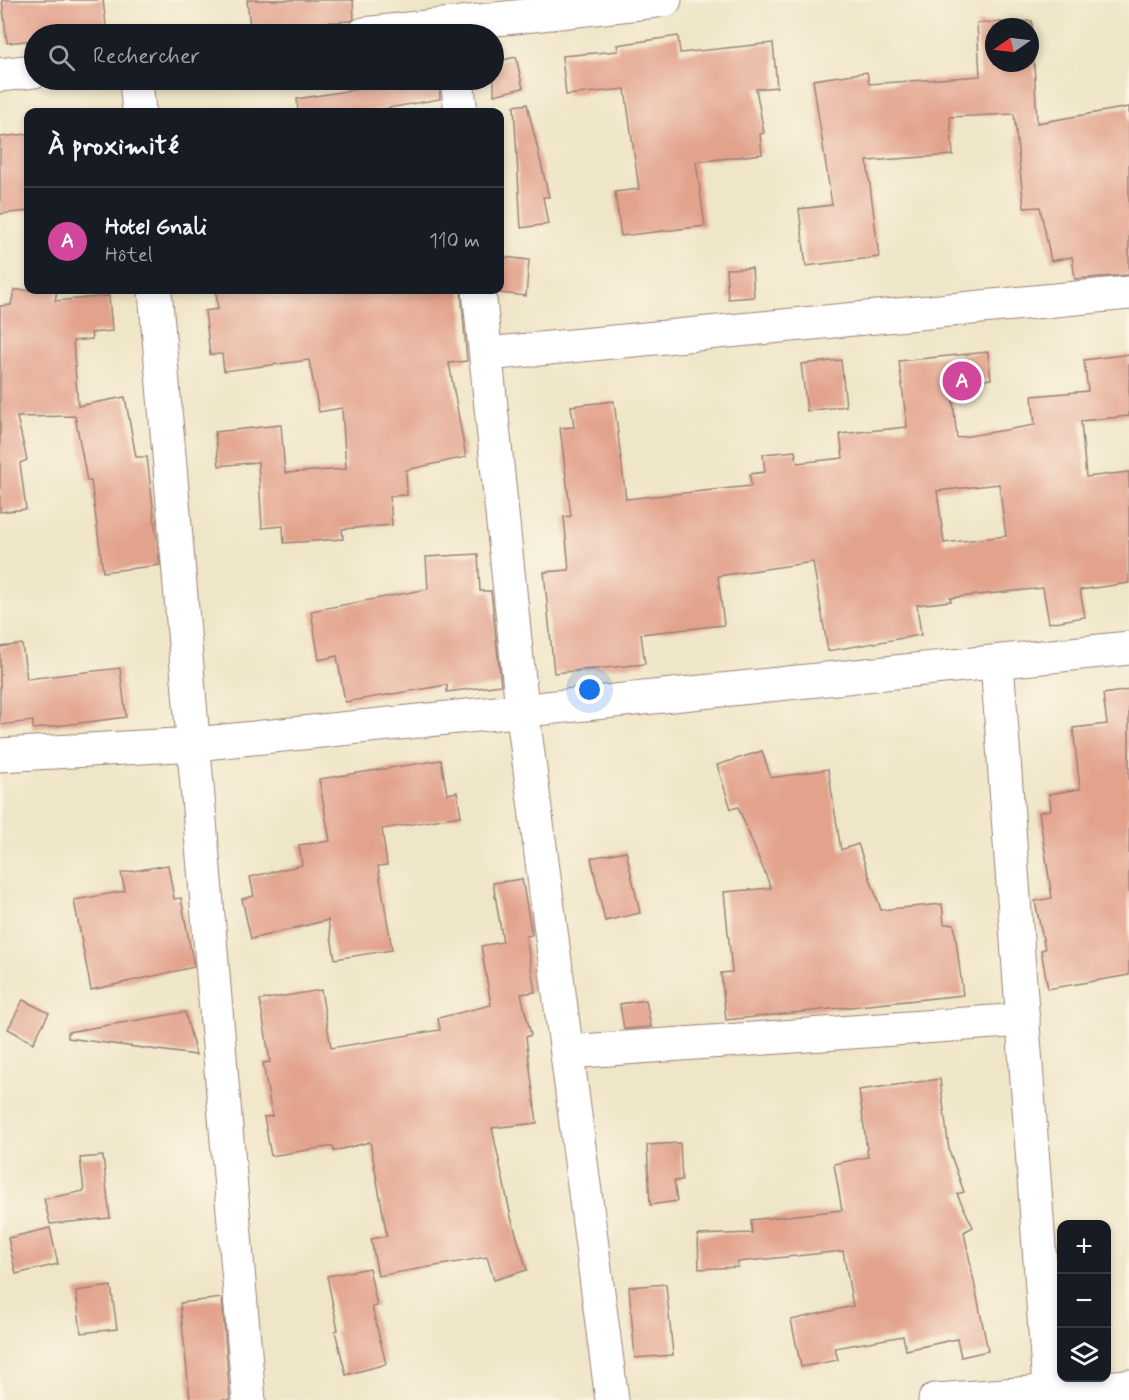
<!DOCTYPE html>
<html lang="fr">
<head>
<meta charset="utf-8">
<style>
	:root { --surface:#171b24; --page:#242831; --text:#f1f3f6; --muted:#9ea1a6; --line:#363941; --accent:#8c9099 }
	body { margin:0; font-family:Mynerve,sans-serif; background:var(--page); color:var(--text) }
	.controls { position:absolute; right:18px; bottom:18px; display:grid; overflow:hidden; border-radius:12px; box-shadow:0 3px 9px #0003 }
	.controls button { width:54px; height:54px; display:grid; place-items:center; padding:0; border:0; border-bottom:2px solid var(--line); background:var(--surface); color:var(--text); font:30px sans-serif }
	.compass { position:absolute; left:985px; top:18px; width:54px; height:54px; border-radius:50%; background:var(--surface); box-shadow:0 3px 9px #0003; rotate:256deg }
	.you { position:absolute; left:590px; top:690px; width:21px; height:21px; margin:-15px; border:4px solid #fff; border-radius:50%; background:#1a73e8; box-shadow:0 0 0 9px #1a73e833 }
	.badge { display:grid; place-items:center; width:39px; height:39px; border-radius:50%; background:var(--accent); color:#fff; font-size:20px; font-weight:700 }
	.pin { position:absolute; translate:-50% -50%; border:3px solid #fff; box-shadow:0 2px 6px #0006 }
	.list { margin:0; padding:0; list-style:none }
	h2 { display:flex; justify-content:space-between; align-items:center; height:78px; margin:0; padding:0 24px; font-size:26px }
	h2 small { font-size:20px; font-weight:400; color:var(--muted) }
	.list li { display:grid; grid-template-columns:39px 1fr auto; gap:18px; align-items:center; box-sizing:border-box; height:108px; padding:0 24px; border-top:2px solid var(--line) }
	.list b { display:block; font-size:22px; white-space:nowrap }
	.list p { margin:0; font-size:20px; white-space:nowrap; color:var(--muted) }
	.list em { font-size:20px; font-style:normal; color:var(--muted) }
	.icon { flex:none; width:33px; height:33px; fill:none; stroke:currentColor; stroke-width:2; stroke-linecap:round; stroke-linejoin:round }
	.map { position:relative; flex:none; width:1129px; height:1400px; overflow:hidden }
	.search { position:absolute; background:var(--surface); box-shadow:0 3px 9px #0003; left:24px; top:24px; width:480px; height:66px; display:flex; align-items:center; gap:15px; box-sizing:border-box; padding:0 21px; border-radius:33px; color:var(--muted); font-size:22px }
	.panel { position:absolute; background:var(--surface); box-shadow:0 3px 9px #0003; left:24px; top:108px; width:480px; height:186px; border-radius:12px }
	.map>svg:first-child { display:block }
	.building { fill:#e2a28c; fill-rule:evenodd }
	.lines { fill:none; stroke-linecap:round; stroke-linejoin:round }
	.minor-casing { stroke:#9c8279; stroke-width:35 }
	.tertiary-casing { stroke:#9c8279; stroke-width:35 }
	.minor { stroke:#fff; stroke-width:33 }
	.tertiary { stroke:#fff; stroke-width:33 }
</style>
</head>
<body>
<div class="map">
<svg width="1129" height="1400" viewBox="0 0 1129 1400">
	<rect width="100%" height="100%" fill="#fcf5e5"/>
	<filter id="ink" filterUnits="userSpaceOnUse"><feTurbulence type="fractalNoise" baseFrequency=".0167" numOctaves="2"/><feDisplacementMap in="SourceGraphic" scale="12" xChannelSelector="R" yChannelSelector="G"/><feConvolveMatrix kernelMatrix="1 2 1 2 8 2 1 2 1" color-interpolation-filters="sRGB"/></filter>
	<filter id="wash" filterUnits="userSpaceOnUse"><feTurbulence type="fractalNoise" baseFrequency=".008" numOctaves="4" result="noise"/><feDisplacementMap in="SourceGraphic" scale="24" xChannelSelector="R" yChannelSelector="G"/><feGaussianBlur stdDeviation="1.35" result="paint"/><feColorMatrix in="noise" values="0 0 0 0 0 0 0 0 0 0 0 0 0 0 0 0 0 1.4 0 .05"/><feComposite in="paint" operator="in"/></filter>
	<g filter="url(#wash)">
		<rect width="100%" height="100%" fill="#efe5c7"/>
		<g id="blocks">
			<g class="building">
				<polygon points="2,0 103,0 107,34 34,34 34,40 7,43"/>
				<polygon points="247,0 353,0 354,19 351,21 250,27"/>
				<path d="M1032,21L1037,123L1129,107V275L1075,279L1072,257L1051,261L1040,207L1024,208L1014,114L950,117L953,155L867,161L879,257L806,266L799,209L832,205L813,80L867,72L869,84L980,76L977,23ZM994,27H1030V63H994Z"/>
				<polygon points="678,36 680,53 773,43 777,87 756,89 764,133 760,134 762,154 696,162 705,226 621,236 615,192 639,189 625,89 566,95 562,56 618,51 617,45"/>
				<polygon points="516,57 523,88 494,95 494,62"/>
				<polygon points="383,80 439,80 440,99 366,112 298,112 297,99 365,88 364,83"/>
				<polygon points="527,104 549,197 543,197 548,224 521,228 514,106"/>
				<polygon points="28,134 28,211 0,214 0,137"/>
				<polygon points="503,257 529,260 526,296 500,293"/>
				<polygon points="752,268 754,297 728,299 726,269"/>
				<polygon points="14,290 57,290 55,301 109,296 112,331 91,333 92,339 73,341 78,406 125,397 136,457 147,457 160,565 103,572 91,481 87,481 75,416 17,417 27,460 20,463 26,509 0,512 0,306 11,305"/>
				<polygon points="216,290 461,290 467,361 449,363 466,457 406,470 407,495 390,496 392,525 342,529 343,539 284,543 283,526 262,528 258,462 219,466 215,432 281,425 285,473 346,469 342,408 319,412 309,360 224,371 222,354 210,355 205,311 218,309"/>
				<path d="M988,352L991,379L951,383L957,438L1035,425L1032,396L1088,391L1084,360L1129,354V416L1081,421L1086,477L1129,472V583L1080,590L1085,617L1049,623L1043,588L950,598L951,601L917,605L921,635L828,651L813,562L718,576L724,625L641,634L645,664L554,673L544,572L569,570L564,517L571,516L560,428L574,427L571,406L614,401L626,499L751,486L750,474L765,472L763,454L795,451L797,463L843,458L840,434L907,427L899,361ZM999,484L1006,536L944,543L937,491Z"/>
				<polygon points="841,360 846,406 807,411 801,364"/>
				<polygon points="478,554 480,591 491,591 501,685 447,692 447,685 345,702 337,656 319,660 311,611 428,589 426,557"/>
				<polygon points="22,644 27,679 120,668 126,717 33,729 33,721 0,725 0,647"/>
				<polygon points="1129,690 1129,975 1048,989 1041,950 1045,949 1035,901 1052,898 1039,812 1051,810 1049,794 1080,789 1073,728 1107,724 1103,694"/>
				<polygon points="762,751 771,778 828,769 841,850 858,844 881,910 942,904 944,924 954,924 963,995 726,1020 721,973 732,972 724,892 771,888 738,807 731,809 717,765"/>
				<polygon points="441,760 447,794 457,792 461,816 382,829 387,865 378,866 392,950 335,959 328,920 251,939 242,899 254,896 250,877 302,865 299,845 330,841 319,779"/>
				<polygon points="626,851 640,913 605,921 591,858"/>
				<polygon points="168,865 174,899 181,898 194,967 91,990 74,900 125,891 121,873"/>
				<polygon points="522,879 532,935 526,936 535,992 521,994 531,1035 526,1037 537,1123 492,1128 511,1217 527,1270 494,1280 487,1257 378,1276 371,1239 387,1236 370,1142 334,1151 333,1146 271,1156 264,1117 272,1116 263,1063 270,1062 260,1000 321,990 331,1048 440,1030 438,1018 491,1005 481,946 503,942 493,883"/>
				<polygon points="23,1000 49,1013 33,1043 8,1029"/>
				<polygon points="646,1000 651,1027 624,1029 620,1004"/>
				<polygon points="185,1012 196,1055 68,1038 68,1032"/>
				<polygon points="940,1079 949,1150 964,1192 957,1194 973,1227 964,1232 988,1351 961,1357 957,1339 906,1350 903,1336 835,1348 838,1360 801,1367 791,1320 853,1306 843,1251 738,1262 738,1267 699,1269 698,1235 752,1233 751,1220 842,1210 834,1164 868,1157 859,1090"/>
				<polygon points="680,1143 682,1180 674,1181 677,1201 650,1205 647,1145"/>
				<polygon points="103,1156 110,1218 50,1224 44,1199 84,1191 80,1158"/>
				<polygon points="50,1228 58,1264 16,1274 8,1238"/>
				<polygon points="369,1268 377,1306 372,1307 386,1364 346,1375 335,1331 338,1330 327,1276"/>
				<polygon points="666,1284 673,1355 635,1358 629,1287"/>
				<polygon points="111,1286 117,1329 81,1333 76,1291"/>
				<polygon points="222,1298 230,1400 190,1400 180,1303"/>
			</g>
		</g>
	</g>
	<g filter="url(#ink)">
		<use href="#blocks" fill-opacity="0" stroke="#9c8279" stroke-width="1.5"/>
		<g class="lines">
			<g class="minor-casing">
				<g id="minor">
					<polyline points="136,80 139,112"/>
					<polyline points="457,80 461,112"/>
					<polyline points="155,290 249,1400"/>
					<polyline points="479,290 522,708 612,1400"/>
					<polyline points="486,354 1129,293"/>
					<polyline points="997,662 1050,1400"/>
					<polyline points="0,755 195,744 1129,648"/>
					<polyline points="567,1052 1023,1020"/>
					<polyline points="935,1400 1129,1386"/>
				</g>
			</g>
			<g class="tertiary-casing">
				<g id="tertiary">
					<polyline points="364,34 665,0"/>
					<polyline points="0,75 34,71"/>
				</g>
			</g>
			<use href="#minor" class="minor"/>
			<use href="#tertiary" class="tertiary"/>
		</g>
	</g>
</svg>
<div class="controls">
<button>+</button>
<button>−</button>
<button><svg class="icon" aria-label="layers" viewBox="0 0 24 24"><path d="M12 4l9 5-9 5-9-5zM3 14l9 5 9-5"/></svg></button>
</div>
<svg class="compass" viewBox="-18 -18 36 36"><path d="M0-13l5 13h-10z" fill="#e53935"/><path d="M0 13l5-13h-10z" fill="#9ea1a6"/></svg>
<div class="you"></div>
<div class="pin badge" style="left:962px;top:381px;background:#d1479c">A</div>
<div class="search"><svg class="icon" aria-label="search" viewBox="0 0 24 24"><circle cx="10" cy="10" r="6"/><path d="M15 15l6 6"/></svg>Rechercher</div>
<section class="panel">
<h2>À proximité<small></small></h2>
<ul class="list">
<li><span class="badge" style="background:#d1479c">A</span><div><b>Hotel Gnali</b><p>Hôtel</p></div><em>110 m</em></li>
</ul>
</section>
</div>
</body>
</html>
